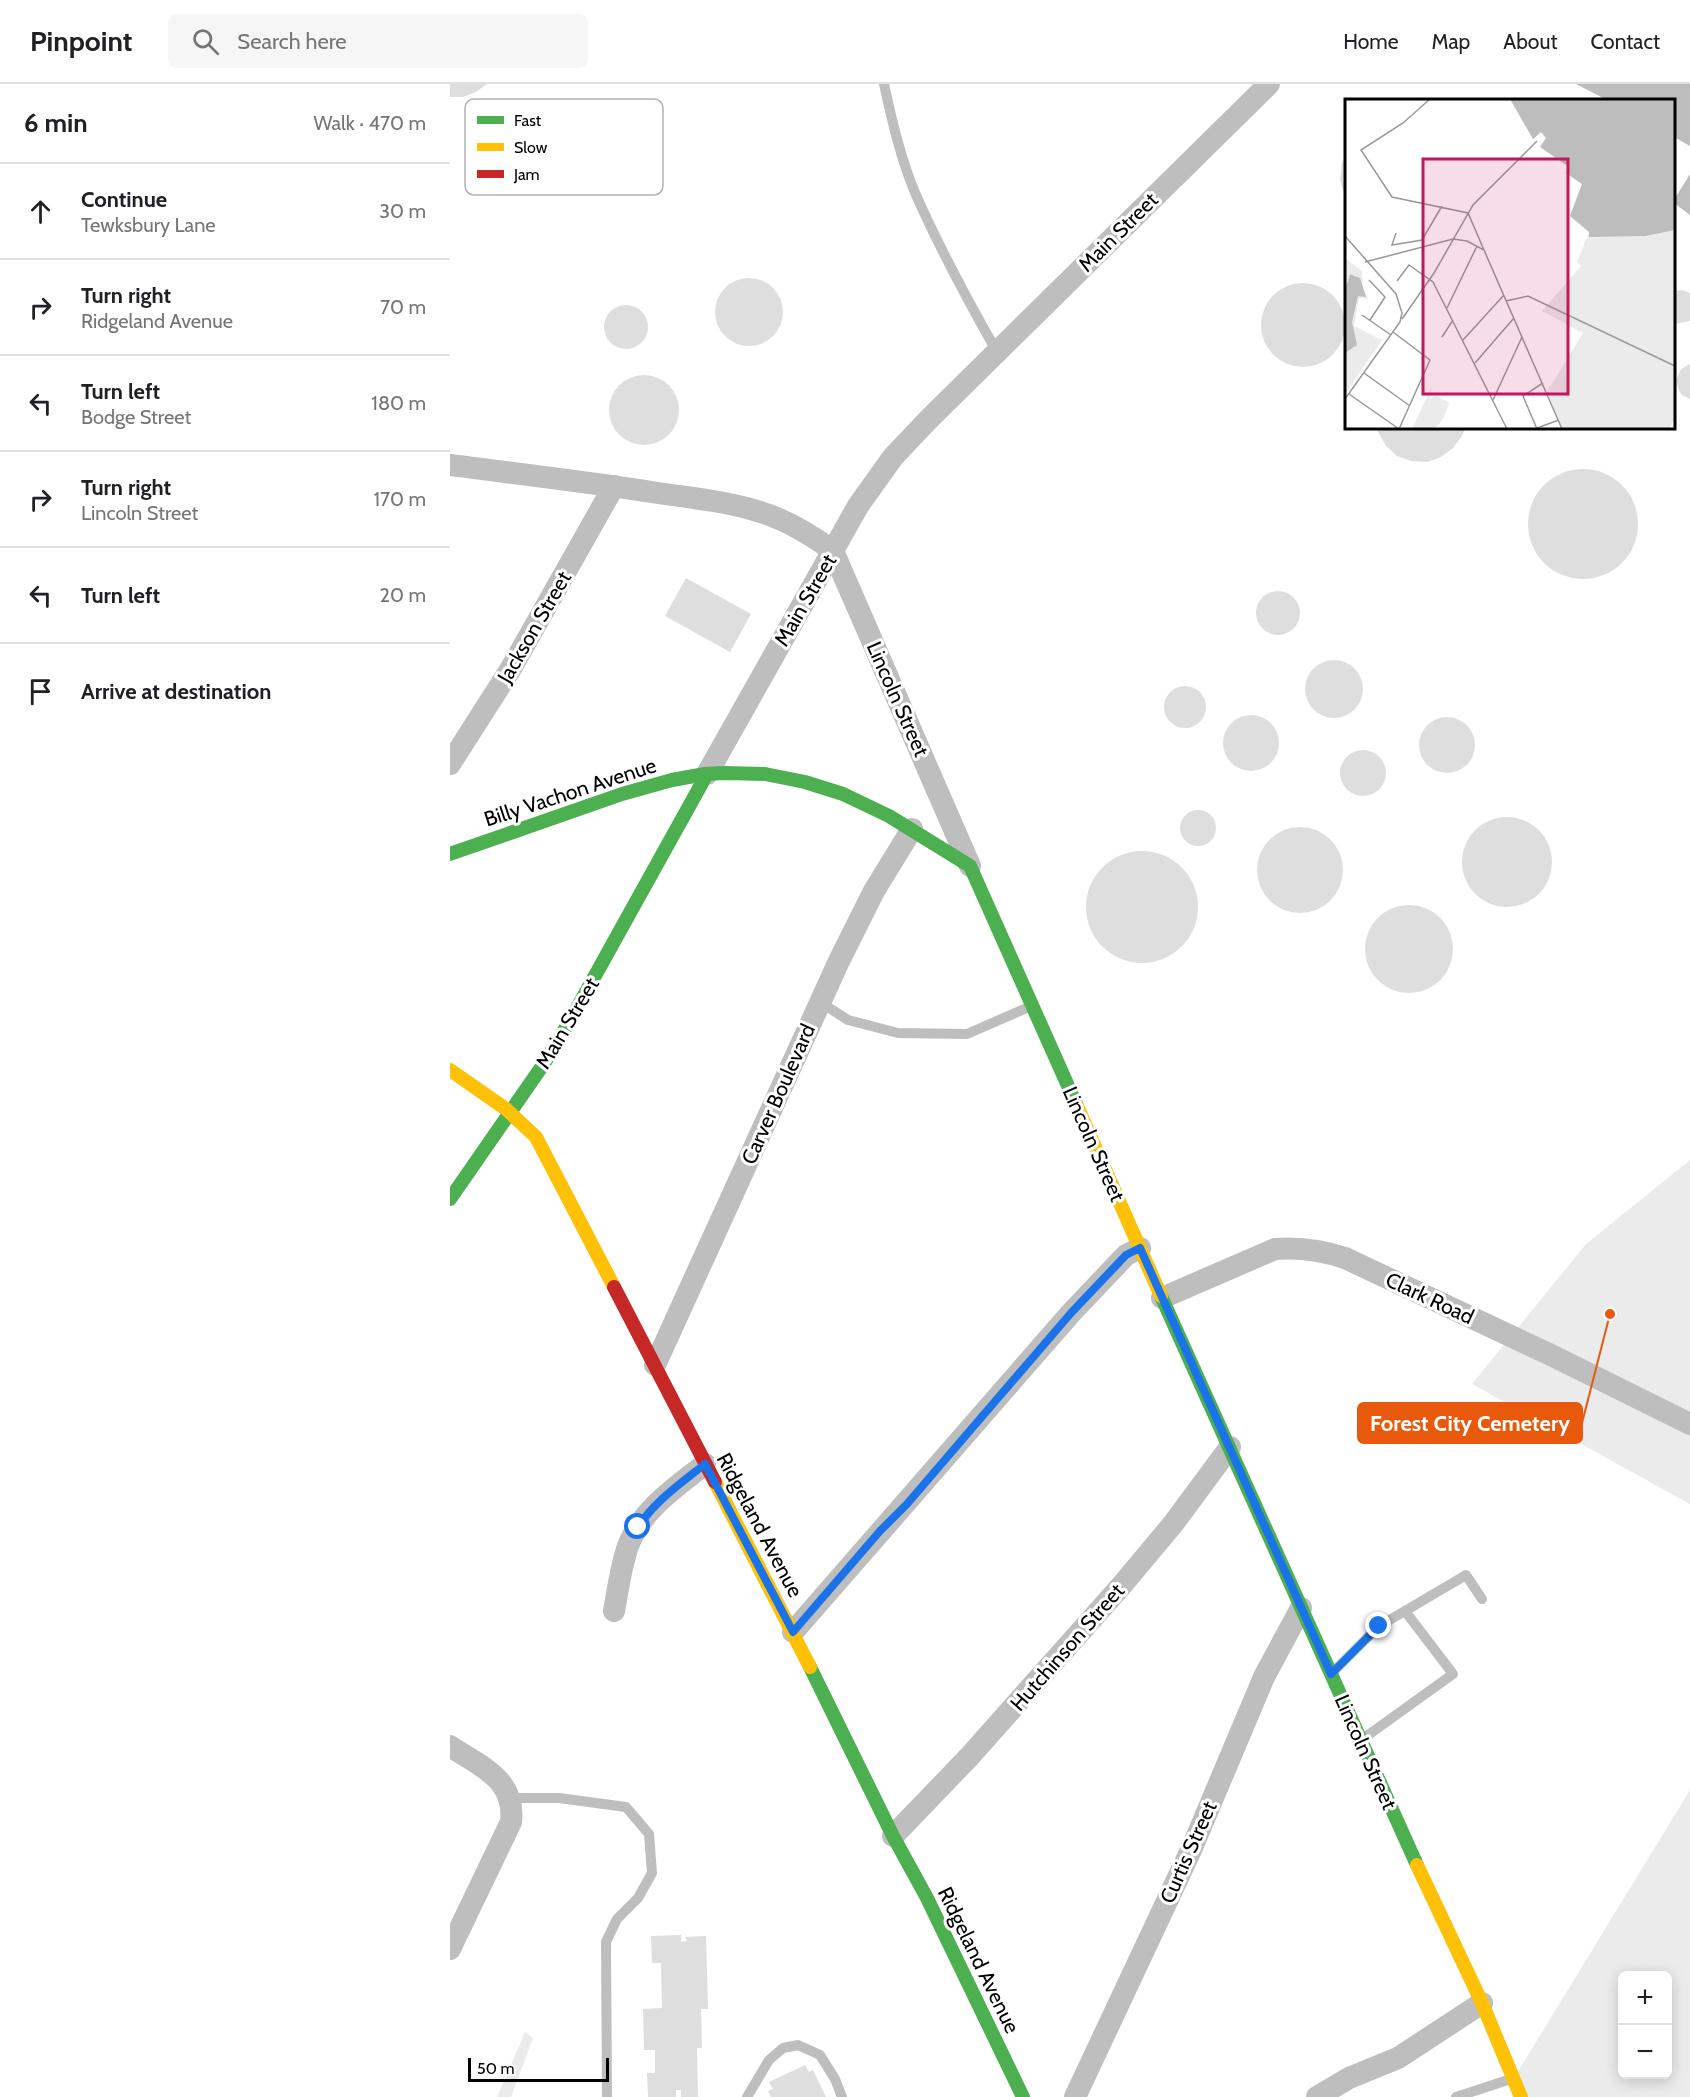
<!DOCTYPE html>
<html lang="en">
<head>
<meta charset="utf-8">
<style>
	:root { --surface:#fff; --page:#f6f6f6; --text:#202124; --muted:#757577; --line:#e0e0e0 }
	body { margin:0; font-family:Cabin,sans-serif; background:var(--page); color:var(--text) }
	.controls { position:absolute; right:18px; bottom:18px; display:grid; overflow:hidden; border-radius:9px; box-shadow:0 3px 15px #0003 }
	.controls button { width:54px; height:54px; display:grid; place-items:center; padding:0; border:0; border-bottom:2px solid var(--line); background:var(--surface); color:var(--text); font:30px sans-serif }
	.scale { position:absolute; left:18px; bottom:15px; width:141px; box-sizing:border-box; padding-left:6px; border:3px solid #000; border-top:0; font-size:16px; line-height:21px; white-space:nowrap; color:#000; -webkit-text-stroke:4px #fff; paint-order:stroke }
	.stop { position:absolute; width:18px; height:18px; margin:-14px; border:4px solid #1a73e8; border-radius:50%; background:#fff }
	.stop.end { background:#1a73e8; border-color:#fff; box-shadow:0 2px 6px #0008 }
	.list { margin:0; padding:0; list-style:none }
	h2 { display:flex; justify-content:space-between; align-items:center; height:78px; margin:0; padding:0 24px; font-size:26px }
	h2 small { font-size:20px; font-weight:400; color:var(--muted) }
	.list li { display:grid; grid-template-columns:39px 1fr auto; gap:18px; align-items:center; box-sizing:border-box; height:96px; padding:0 24px; border-top:2px solid var(--line) }
	.list b { display:block; font-size:22px; white-space:nowrap }
	.list p { margin:0; font-size:20px; white-space:nowrap; color:var(--muted) }
	.list em { font-size:20px; font-style:normal; color:var(--muted) }
	.icon { flex:none; width:33px; height:33px; fill:none; stroke:currentColor; stroke-width:2; stroke-linecap:round; stroke-linejoin:round }
	.map { position:relative; flex:none; width:1240px; height:2013px; overflow:hidden }
	header { display:flex; align-items:center; gap:36px; box-sizing:border-box; height:84px; padding:0 30px; background:var(--surface); border-bottom:2px solid var(--line) }
	header strong { font-size:28px }
	nav { display:flex; gap:33px; margin-inline-start:auto; font-size:21px }
	.search { width:420px; height:54px; background:var(--page); display:flex; align-items:center; gap:15px; box-sizing:border-box; padding:0 21px; border-radius:9px; color:var(--muted); font-size:22px }
	main { display:flex }
	aside { flex:1; background:var(--surface) }
	.map>svg:first-child { display:block }
	.green { fill:#ebebeb; fill-rule:evenodd }
	.water { fill:#bdbdbd }
	.building { fill:#dedede }
	.lines { fill:none; stroke-linecap:round; stroke-linejoin:round }
	.lane { stroke:#bebebe; stroke-width:10 }
	.street { stroke:#bebebe; stroke-width:22 }
	.fast { stroke:#4caf50; stroke-width:14 }
	.slow { stroke:#ffc107; stroke-width:14 }
	.jam { stroke:#c62828; stroke-width:14 }
	.route { stroke:#1a73e8; stroke-width:8 }
	.labels { text-anchor:middle; dominant-baseline:central; stroke-width:6; stroke-linejoin:round; paint-order:stroke }
	.street-label { font-size:21px; fill:#000; stroke:#fff }
	.inset-road { fill:none; stroke:#999; stroke-width:1.5 }
	.view { fill:#c2185b; fill-opacity:0.15; stroke:#c2185b; stroke-width:3 }
	.inset-edge { fill:none; stroke:#000; stroke-width:3 }
	.key { fill:#fff; stroke:#b2b2b2; stroke-width:1.5 }
	.key-label { font-size:16px; fill:#000 }
	.leader { fill:none; stroke:#e8590c; stroke-width:2 }
	.callout-dot { fill:#e8590c; stroke:#fff; stroke-width:2 }
	.callout { fill:#e8590c; stroke:#e8590c; stroke-width:2 }
	.callout-label { font-size:22px; text-anchor:middle; font-weight:bold; fill:#fff }
</style>
</head>
<body>
<header>
<strong>Pinpoint</strong>
<div class="search"><svg class="icon" aria-label="search" viewBox="0 0 24 24"><circle cx="10" cy="10" r="6"/><path d="M15 15l6 6"/></svg>Search here</div>
<nav><a>Home</a><a>Map</a><a>About</a><a>Contact</a></nav>
</header>
<main>
<aside>
<h2>6 min<small>Walk · 470 m</small></h2>
<ul class="list">
<li><svg class="icon" aria-label="ahead" viewBox="0 0 24 24"><path d="M12 20V5M6 11l6-6 6 6"/></svg><div><b>Continue</b><p>Tewksbury Lane</p></div><em>30 m</em></li>
<li><svg class="icon" aria-label="right" viewBox="0 0 24 24"><path d="M7 20v-9h11M14 6l5 5-5 5"/></svg><div><b>Turn right</b><p>Ridgeland Avenue</p></div><em>70 m</em></li>
<li><svg class="icon" aria-label="left" viewBox="0 0 24 24"><path d="M17 20v-9H6M10 6l-5 5 5 5"/></svg><div><b>Turn left</b><p>Bodge Street</p></div><em>180 m</em></li>
<li><svg class="icon" aria-label="right" viewBox="0 0 24 24"><path d="M7 20v-9h11M14 6l5 5-5 5"/></svg><div><b>Turn right</b><p>Lincoln Street</p></div><em>170 m</em></li>
<li><svg class="icon" aria-label="left" viewBox="0 0 24 24"><path d="M17 20v-9H6M10 6l-5 5 5 5"/></svg><div><b>Turn left</b></div><em>20 m</em></li>
<li><svg class="icon" aria-label="arrive" viewBox="0 0 24 24"><path d="M6 21V4h12l-3 4 3 4H6"/></svg><div><b>Arrive at destination</b></div></li>
</ul>
</aside>
<div class="map">
<svg width="1240" height="2013" viewBox="0 0 1240 2013">
	<rect width="100%" height="100%" fill="#fff"/>
	<g class="green">
		<polygon points="1240,1076 1240,1420 1022,1300 1136,1160"/>
		<path d="M1240,1706V2013H1071L1064,1994ZM1172,1892H1218V1990H1172Z"/>
		<polygon points="75,1948 83,1954 61,2013 47,2013"/>
	</g>
	<g class="water">
		<polygon points="1126,0 1240,0 1240,62 1224,53 1224,16 1157,16"/>
		<polygon points="1240,90 1240,131 1224,119 1224,116"/>
	</g>
	<g class="building">
		<polygon points="0,0 37,0 26,8 13,13 0,13"/>
		<polygon points="897,69 897,119 890,96 892,79"/>
		<circle cx="299" cy="228" r="34"/>
		<circle cx="853" cy="241" r="42"/>
		<polygon points="1232,206 1240,209 1240,237 1225,240 1224,239 1224,207"/>
		<circle cx="176" cy="243" r="22"/>
		<polygon points="1240,280 1240,315 1232,311 1229,307 1226,296 1231,285"/>
		<circle cx="194" cy="326" r="35"/>
		<polygon points="926,344 1015,344 1012,352 1003,364 991,373 977,378 961,377 947,372 936,362"/>
		<circle cx="1133" cy="440" r="55"/>
		<polygon points="236,494 301,530 280,568 215,532"/>
		<circle cx="828" cy="529" r="22"/>
		<circle cx="884" cy="605" r="29"/>
		<circle cx="735" cy="623" r="21"/>
		<circle cx="801" cy="659" r="28"/>
		<circle cx="997" cy="661" r="28"/>
		<circle cx="913" cy="689" r="23"/>
		<circle cx="748" cy="744" r="18"/>
		<circle cx="1057" cy="778" r="45"/>
		<circle cx="850" cy="786" r="43"/>
		<circle cx="692" cy="823" r="56"/>
		<circle cx="959" cy="865" r="44"/>
		<polygon points="231,1851 231,1858 237,1857 235,1853 256,1852 258,1925 251,1925 252,1964 247,1964 248,2013 231,2013 231,2006 226,2006 226,2013 198,2013 197,1989 205,1989 205,1966 194,1966 193,1925 212,1924 211,1879 202,1879 201,1852"/>
		<polygon points="355,1981 359,1988 363,1986 376,2013 321,2013 318,2007 323,2005 319,1998"/>
	</g>
	<g class="lines">
		<g class="lane">
			<path d="M434,0C442,37 451,76 466,111C490,165 518,217 547,268"/>
			<polyline points="370,918 398,936 448,949 517,950 579,923"/>
			<polyline points="955,1527 1016,1491 1032,1515"/>
			<polyline points="883,1588 929,1542 955,1527 1003,1590 914,1654"/>
			<polyline points="61,1714 109,1714 176,1723 199,1750 202,1789 188,1814 167,1835 156,1858 157,2013"/>
			<polyline points="297,2013 319,1976 333,1964 348,1961 370,1971 385,1995 392,2013"/>
			<polyline points="1006,2013 1061,1995"/>
		</g>
		<g class="street">
			<path d="M0,381C69,390 139,398 208,409C241,414 275,417 307,427C335,435 360,450 383,467L520,782"/>
			<polyline points="0,680 60,586 164,402"/>
			<polyline points="257,690 408,422 443,373 479,335 819,0"/>
			<path d="M712,1214L825,1165C850,1163 871,1166 895,1174L1101,1271L1240,1340"/>
			<polyline points="205,1281 389,877 424,807 462,745"/>
			<path d="M164,1527C168,1505 171,1482 178,1462C192,1425 225,1404 255,1380"/>
			<polyline points="343,1548 621,1229 676,1171 690,1164"/>
			<path d="M0,1662C31,1683 66,1695 61,1738L0,1865"/>
			<polyline points="443,1752 519,1673 672,1501 723,1440 780,1363"/>
			<polyline points="625,2013 741,1766 814,1593 851,1524"/>
			<polyline points="867,2013 899,1994 948,1974 1032,1919"/>
		</g>
		<g class="fast">
			<polyline points="0,770 172,710 222,696 255,690 274,689 315,690 355,698 393,710 439,732 520,782 627,1022"/>
			<polyline points="0,1115 95,978 121,935 257,690"/>
			<polyline points="711,1212 967,1781"/>
			<polyline points="360,1583 443,1752 477,1814 573,2013"/>
		</g>
		<g class="slow">
			<polyline points="0,986 56,1025 86,1053 164,1203"/>
			<polyline points="627,1022 711,1212"/>
			<polyline points="265,1398 360,1583"/>
			<polyline points="967,1781 1032,1919 1071,2013"/>
		</g>
		<polyline class="jam" points="164,1203 265,1398"/>
	</g>
	<g class="lines">
		<path class="route" d="M188,1443C205,1417 230,1400 255,1380L343,1548L430,1447L457,1420L621,1229L676,1171L690,1164L881,1590L929,1542"/>
	</g>
	<g class="labels">
		<g class="street-label">
			<text transform="translate(668 148) rotate(-45)">Main Street</text>
			<text transform="translate(355 516) rotate(-60)">Main Street</text>
			<text transform="translate(84 543) rotate(-60)">Jackson Street</text>
			<text transform="translate(448 615) rotate(66)">Lincoln Street</text>
			<text transform="translate(120 708) rotate(-18)">Billy Vachon Avenue</text>
			<text transform="translate(117 939) rotate(-59)">Main Street</text>
			<text transform="translate(328 1010) rotate(-66)">Carver Boulevard</text>
			<text transform="translate(644 1060) rotate(66)">Lincoln Street</text>
			<text transform="translate(980 1214) rotate(25)">Clark Road</text>
			<text transform="translate(310 1441) rotate(62)">Ridgeland Avenue</text>
			<text transform="translate(617 1563) rotate(-49)">Hutchinson Street</text>
			<text transform="translate(916 1668) rotate(66)">Lincoln Street</text>
			<text transform="translate(738 1768) rotate(-66)">Curtis Street</text>
			<text transform="translate(529 1876) rotate(64)">Ridgeland Avenue</text>
		</g>
	</g>
	<g transform="translate(895 15)">
		<rect width="330" height="330" fill="#fff"/>
		<path d="M165,0L330,83V321L323,330H217L202,293L238,234L197,212L236,167L232,163L244,133L225,117L237,85L221,74L224,68L195,48L201,39L196,33L188,40ZM0,159L17,172L18,190L24,200L14,199L9,227L37,241L0,295ZM87,287L85,300L91,296L104,304L98,320L90,330H67Z" fill="#ebebeb"/>
		<path d="M165,0H330V131L300,137L244,138V133L225,117L237,85L221,74L224,68L195,48L201,39L196,33L188,40ZM5,175L15,179L21,198L13,197L7,223L12,246L0,254V192Z" fill="#bdbdbd"/>
		<path class="inset-road" d="M85,0L58,24L16,51L47,98L123,114L139,151M51,134L47,146L77,141L97,107M0,137L51,195L57,214L55,223L0,300M20,163L108,140L122,142L139,151L217,330M24,181L40,198L25,221M52,182L64,166L88,183L162,330M161,202L183,197L330,267M102,209L132,147M17,216L46,236M57,220L89,174L128,106L192,42M48,233L85,261L54,330M97,238L108,221M118,241L159,196M130,264L169,219M19,274L65,307M4,295L54,330M148,301L177,238M192,329L214,321M192,330L178,297L198,284"/>
		<path class="view" d="M78,60H223V295H78Z"/>
		<rect width="330" height="330" class="inset-edge"/>
	</g>
	<rect x="15" y="15" width="198" height="96" rx="9" class="key"/>
	<rect x="27" y="32" width="27" height="8" fill="#4caf50"/>
	<rect x="27" y="59" width="27" height="8" fill="#ffc107"/>
	<rect x="27" y="86" width="27" height="8" fill="#c62828"/>
	<g class="key-label">
		<text x="64" y="42">Fast</text>
		<text x="64" y="69">Slow</text>
		<text x="64" y="96">Jam</text>
	</g>
	<path class="leader" d="M1160 1230L1132 1339"/>
	<circle class="callout-dot" cx="1160" cy="1230" r="6"/>
	<rect class="callout" x="908" y="1319" width="224" height="40" rx="6"/>
	<g class="callout-label">
		<text x="1020" y="1347">Forest City Cemetery</text>
	</g>
</svg>
<div class="controls">
<button>+</button>
<button>−</button>
</div>
<div class="scale">50 m</div>
<div class="stop" style="left:188px;top:1443px"></div>
<div class="stop end" style="left:929px;top:1542px"></div>
</div>
</main>
</body>
</html>
